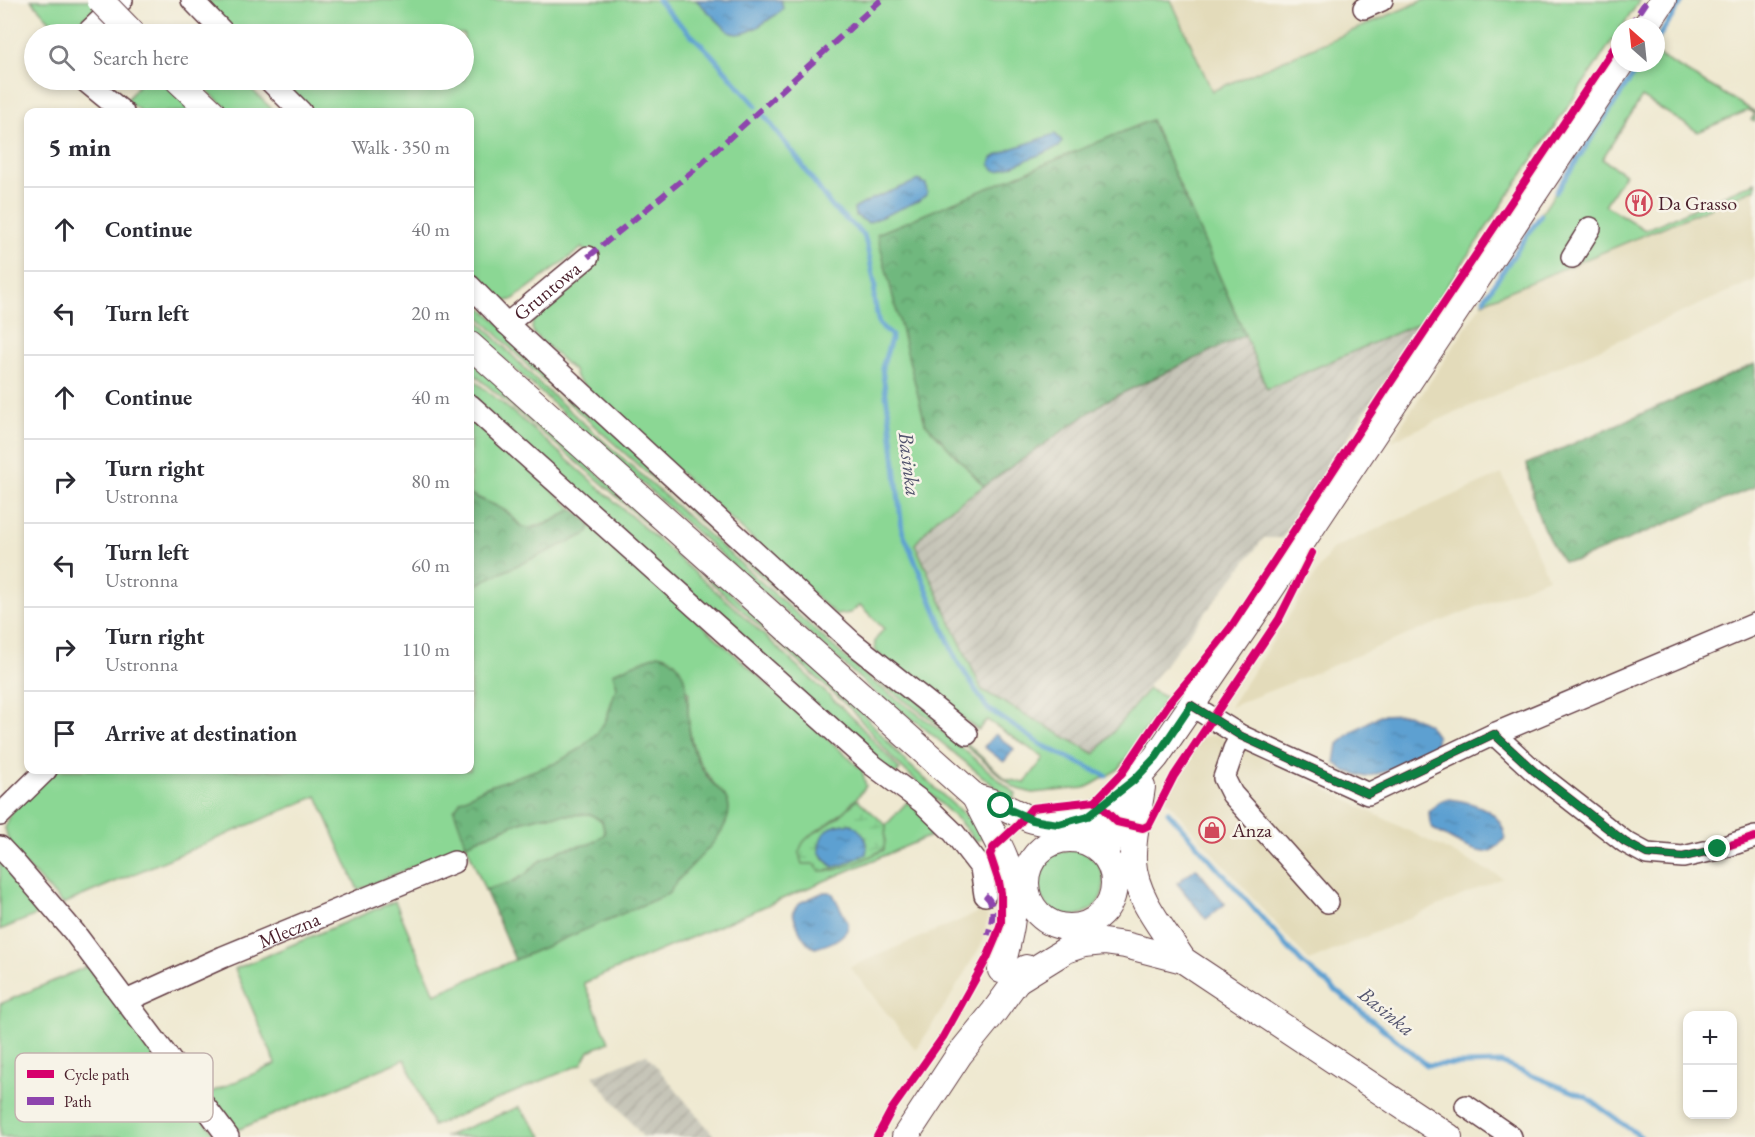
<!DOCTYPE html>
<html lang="en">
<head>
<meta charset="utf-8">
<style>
	:root { --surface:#fff; --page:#f7f7f7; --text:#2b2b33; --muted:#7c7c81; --line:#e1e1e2 }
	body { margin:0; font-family:"EB Garamond",serif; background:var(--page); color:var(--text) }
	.controls { position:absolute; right:18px; bottom:18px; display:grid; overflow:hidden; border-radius:12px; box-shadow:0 3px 9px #0003 }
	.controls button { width:54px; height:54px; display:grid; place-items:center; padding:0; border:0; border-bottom:2px solid var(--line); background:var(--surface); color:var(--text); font:30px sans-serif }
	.compass { position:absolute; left:1611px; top:18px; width:54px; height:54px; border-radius:50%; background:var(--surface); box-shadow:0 3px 9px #0003; rotate:333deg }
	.stop { position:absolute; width:18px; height:18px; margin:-14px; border:4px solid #0b8043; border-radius:50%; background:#fff }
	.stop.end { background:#0b8043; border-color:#fff; box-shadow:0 2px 6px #0008 }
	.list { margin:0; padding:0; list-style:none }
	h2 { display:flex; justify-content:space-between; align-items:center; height:78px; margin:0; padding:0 24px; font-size:26px }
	h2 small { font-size:20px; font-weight:400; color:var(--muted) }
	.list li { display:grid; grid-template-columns:39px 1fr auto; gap:18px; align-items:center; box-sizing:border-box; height:84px; padding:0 24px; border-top:2px solid var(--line) }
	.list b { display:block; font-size:22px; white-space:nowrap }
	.list p { margin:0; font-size:20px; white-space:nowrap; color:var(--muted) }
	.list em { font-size:20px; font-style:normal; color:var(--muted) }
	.icon { flex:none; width:33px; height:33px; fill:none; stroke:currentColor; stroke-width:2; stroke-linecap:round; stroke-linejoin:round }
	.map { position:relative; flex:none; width:1755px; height:1137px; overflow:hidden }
	.search { position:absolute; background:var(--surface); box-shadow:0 3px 9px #0003; left:24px; top:24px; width:450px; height:66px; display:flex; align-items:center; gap:15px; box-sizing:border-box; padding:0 21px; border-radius:33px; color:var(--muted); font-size:22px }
	.panel { position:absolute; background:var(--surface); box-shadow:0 3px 9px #0003; left:24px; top:108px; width:450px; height:666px; border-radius:12px }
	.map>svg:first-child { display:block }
	.built { fill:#e3dbba }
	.industrial { fill:url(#industrial-furrows) }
	.green { fill:#8bd794; stroke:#6a7b60; stroke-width:1.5 }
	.forest { fill:url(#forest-crowns); stroke:#5d6c54; stroke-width:1.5 }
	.wetland { fill:url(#wetland-marsh); stroke:#6a7b60; stroke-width:1.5; fill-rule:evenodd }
	.water { fill:url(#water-ripples); stroke:#54607e; stroke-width:1.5 }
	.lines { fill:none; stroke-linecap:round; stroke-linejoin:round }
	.stream { stroke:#5da0d1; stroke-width:5 }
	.minor-casing { stroke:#633d44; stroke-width:24 }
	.major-casing { stroke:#633d44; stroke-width:28 }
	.minor { stroke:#fff; stroke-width:21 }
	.major { stroke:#fff; stroke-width:26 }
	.major-bridge-casing { stroke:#633d44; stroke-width:28; stroke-linecap:butt }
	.major-bridge { stroke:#fff; stroke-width:26 }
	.quiet { stroke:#8e44ad; stroke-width:6; stroke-dasharray:12 6; stroke-linecap:butt }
	.cycleway-casing { stroke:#f7f3e8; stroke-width:11 }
	.cycleway { stroke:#d6006c; stroke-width:8 }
	.route { stroke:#0b8043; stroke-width:8 }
	.labels { text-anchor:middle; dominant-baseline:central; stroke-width:5; stroke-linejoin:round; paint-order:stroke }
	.poi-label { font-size:20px; fill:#4a1f2b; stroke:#f7f3e8; text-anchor:start }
	.street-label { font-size:20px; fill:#4a1f2b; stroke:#f7f3e8 }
	.water-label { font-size:21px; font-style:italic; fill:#52536d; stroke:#f7f3e8 }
	.key { fill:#f7f3e8; stroke:#c3b3af; stroke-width:1.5 }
	.key-label { font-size:16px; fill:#4a1f2b }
</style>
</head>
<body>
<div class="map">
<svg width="1755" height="1137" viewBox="0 0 1755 1137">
	<defs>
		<pattern id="industrial-furrows" width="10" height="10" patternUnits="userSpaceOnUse" patternTransform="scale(1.5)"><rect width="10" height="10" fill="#c6c5b8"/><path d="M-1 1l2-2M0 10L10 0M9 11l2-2" fill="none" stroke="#aca99e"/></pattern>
		<pattern id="forest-crowns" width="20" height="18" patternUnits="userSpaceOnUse" patternTransform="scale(1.5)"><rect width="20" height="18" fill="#70b87e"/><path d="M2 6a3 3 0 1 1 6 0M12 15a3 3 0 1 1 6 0" fill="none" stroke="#5e9567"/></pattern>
		<pattern id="wetland-marsh" width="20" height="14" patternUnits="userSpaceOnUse" patternTransform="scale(1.5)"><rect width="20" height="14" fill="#8bd794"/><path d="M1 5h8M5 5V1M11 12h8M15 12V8" fill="none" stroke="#79b880"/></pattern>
		<pattern id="water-ripples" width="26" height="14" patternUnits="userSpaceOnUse" patternTransform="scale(1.5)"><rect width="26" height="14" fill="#5da0d1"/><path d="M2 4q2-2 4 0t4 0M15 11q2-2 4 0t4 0" fill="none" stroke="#4f82aa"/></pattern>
	</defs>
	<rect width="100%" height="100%" fill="#f7f3e8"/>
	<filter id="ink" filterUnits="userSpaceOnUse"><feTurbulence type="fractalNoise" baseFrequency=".0167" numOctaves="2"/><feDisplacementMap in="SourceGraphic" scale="12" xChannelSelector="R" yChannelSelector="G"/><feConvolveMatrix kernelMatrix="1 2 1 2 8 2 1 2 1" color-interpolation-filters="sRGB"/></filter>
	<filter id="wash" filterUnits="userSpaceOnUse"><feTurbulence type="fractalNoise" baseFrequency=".008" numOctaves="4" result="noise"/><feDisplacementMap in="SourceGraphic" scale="24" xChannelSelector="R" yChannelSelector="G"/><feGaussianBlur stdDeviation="1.35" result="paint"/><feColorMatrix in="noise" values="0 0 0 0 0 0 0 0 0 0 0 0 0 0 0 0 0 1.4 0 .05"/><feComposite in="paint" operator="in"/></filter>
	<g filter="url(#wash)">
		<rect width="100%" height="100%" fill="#efe9d1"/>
		<g class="built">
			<polygon points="1171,0 1424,0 1212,91"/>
			<polygon points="1755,189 1755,280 1391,441 1483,302"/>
			<polygon points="1502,474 1548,578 1230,707 1332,549"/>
			<polygon points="1217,735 1503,878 1309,961 1182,818 1164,796 1170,782 1199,737"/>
			<polygon points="989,908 983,942 949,999 916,1050 850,967"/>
		</g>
		<g class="industrial">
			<polygon points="1424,321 1282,538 1264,538 1095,754 982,690 915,543 937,518 1106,401 1245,335 1267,389"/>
			<polygon points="646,1054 715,1137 643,1137 593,1076"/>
		</g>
		<g class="green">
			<polygon points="31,0 104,0 67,34 62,34"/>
			<path d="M201,0H1171L1212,91L1424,0H1640L1622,27H1620V29L1424,321L1267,389L1245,335L1151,120L925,423L984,486L937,518L915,544L982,690L1095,754L1148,689L1167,698L1119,769L1093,784L1085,788L1032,793L1015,788L953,735L881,684L530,368L470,307V297L1006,779L1025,783L1044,758L987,720L978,730L877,653C871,643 877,637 884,629L860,605L850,613L836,615L577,379L574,371L534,334L532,328L534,314L595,263L582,248L512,300L499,302L488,294L470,275V112H312L279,80H464V34H235Z"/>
			<polygon points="1656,54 1755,112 1755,122 1751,120 1755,114 1749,110 1698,132 1642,97 1602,159 1625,174 1605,205 1645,230 1755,182 1755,189 1483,302 1641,63 1656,63"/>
			<polygon points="142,80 160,80 197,112 142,112 126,101"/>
			<polygon points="195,80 242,80 275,112 231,112"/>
			<polygon points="470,312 541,385 873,682 943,732 1016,794 1014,799 1005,795 918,723 878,695 470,329"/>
			<polygon points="470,358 860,710 903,759 968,818 986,837 976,841 960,822 893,759 853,711 605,486 470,371"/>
			<polygon points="470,377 525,422 737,610 852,717 900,770 895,775 470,404"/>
			<polygon points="470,415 573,509 554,520 530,528 522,527 508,512 470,494"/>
			<path d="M591,524L862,770L866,786C852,806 836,820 815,832L814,864L835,870L884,850L886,825L907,802L942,831L584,983L609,1042L589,1051L582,1064L433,1126L405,1059L235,1131L207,1094L276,1064L235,969L395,901L435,994L668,894L680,877L725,796C694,764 685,737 689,692L613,673C618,689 616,689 611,704C609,710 608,717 605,722C583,762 523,776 484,788L466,844L520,822L543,816L590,814L602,821L605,834L590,844L564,849L538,862L526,874L512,882L485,890L466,844L358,890L317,796L63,904L11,850L5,828L12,811L55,770H470V589L485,580L586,534Z"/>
			<circle cx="1071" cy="883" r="33"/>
			<polygon points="0,858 46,911 0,930"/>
			<polygon points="88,966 217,1137 0,1137 0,1004"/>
			<polygon points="519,1107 543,1137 444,1137"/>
		</g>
		<g class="forest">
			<polygon points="1151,120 1245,335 1106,401 984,486 925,423 877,234"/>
			<path d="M1755,364V487L1576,561H1563C1540,531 1532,500 1527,464Z"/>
			<path d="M470,494C482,501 497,504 508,513C513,516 516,523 521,526C535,534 562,516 573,509L591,524L587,534L485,580L470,589Z"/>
			<path d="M658,654C697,661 684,714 691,741C694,754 701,768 709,779C716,788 729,795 729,809C729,833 697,859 682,876C677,881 672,888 668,894L515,960L485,890L512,882L526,874L538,862L564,849L590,844L605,834L602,821L590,814L543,816L520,822L466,844L454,810L461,800L484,788L556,763L580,749L598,732L606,720L617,686L613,673Z"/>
		</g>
		<path class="wetland" d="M857,799L886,825L884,849C865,860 842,871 820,871L814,864H802C792,840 816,833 832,822C841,816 849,807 857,799ZM851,824L866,839L867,848L858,858L833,867L821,856L837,825Z"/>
		<g class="water">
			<path d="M696,0H781L783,8L779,13C765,21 745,40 729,32Z"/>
			<polygon points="1055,134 1062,141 1059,147 999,171 994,170 990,164 992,158 1011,149"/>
			<polygon points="919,180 926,184 927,194 918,201 868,223 855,215 854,209 872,199"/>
			<polygon points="1407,714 1428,724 1437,737 1435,745 1417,762 1366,777 1345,771 1335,763 1338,744 1352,732 1380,715"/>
			<polygon points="995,734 1014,749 1004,762 984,747"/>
			<path d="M1449,799C1473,802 1503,810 1505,838C1500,844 1494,851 1486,852C1472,853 1446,836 1433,829L1430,823L1429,812L1439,802Z"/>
			<path d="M851,824C863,832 869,839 866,854L842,865L833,867L819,852C819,830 831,824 851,824Z"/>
			<polygon points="1196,868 1225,904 1206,919 1177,883"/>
			<path d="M824,892H830L833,894L848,923V928C842,940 827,945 815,948C804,944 795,923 793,912L799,903Z"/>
		</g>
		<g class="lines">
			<g class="stream">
				<polyline points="658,0 676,20 710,53 756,106"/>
				<polyline points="1656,41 1683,0"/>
				<polyline points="763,114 797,158 832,207 864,235 867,246 875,285 874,299 879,324 892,336 882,368 891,428 902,530 956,659 987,708 1042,745 1106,776"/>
				<polyline points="1556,192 1641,63"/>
				<polyline points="1484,299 1541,215"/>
				<polyline points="1168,812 1302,963 1427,1065 1501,1063 1586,1097 1641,1137"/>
			</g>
		</g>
	</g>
	<g filter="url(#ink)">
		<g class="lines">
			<g class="minor-casing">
				<g id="minor">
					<polyline points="192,0 225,34"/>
					<polyline points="1364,8 1382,0"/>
					<polyline points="86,34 122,0"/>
					<polyline points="84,80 123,112"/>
					<polyline points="269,80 301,112"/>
					<polyline points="1572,257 1590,228"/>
					<polyline points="470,286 507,324 853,643 967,734"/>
					<path id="s1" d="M507,324L588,257"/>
					<polyline points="470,405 871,764 922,802 954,833 981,868 985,895"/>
					<polyline points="1191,705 1241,736 1368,794 1494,734 1534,771 1625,842 1647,854 1683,857 1718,849 1755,837"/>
					<polyline points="1494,734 1755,624"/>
					<polyline points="1241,736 1234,749 1224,778 1232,794 1328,902"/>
					<polyline points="0,815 46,770"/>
					<polyline points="0,847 15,863 74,932 228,1137"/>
					<path id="s2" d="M126,1001L223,957L454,862"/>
					<polyline points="1466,1106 1511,1137"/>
				</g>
			</g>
			<g class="major-casing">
				<g id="major">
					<polyline points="1645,27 1663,0"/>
					<polyline points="178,80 212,112"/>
					<path d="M470,345L975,797C984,800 993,802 1002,806C1012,810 1022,817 1033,820C1057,827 1080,821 1101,807"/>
					<path d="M1142,787C1139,809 1132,839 1133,861C1135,898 1164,930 1183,960"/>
					<path d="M975,797C988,827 1011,858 1013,892C1015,918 1007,945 1001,970"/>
					<polyline points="1077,838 1085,834 1107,813 1156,757 1248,623 1621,63"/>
					<circle cx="1070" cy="883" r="44"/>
					<polyline points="1105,854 1108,846 1135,799"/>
					<polyline points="1016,981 1066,950 1084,944 1104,942 1125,945 1183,960 1449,1137"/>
					<polyline points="905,1137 959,1055 994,1012 1026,968"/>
				</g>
			</g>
			<use href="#minor" class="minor"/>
			<use href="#major" class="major"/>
			<g class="major-bridge-casing">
				<polyline id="major-bridge" points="100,0 133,34"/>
			</g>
			<use href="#major-bridge" class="major-bridge"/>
			<g class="quiet">
				<polyline points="1629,27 1647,0"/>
				<polyline points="588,257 693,171 881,0"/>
				<path d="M985,895C997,905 992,921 988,935"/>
			</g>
			<g class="cycleway-casing">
				<g id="cycleway">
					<polyline points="1191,705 1241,736 1368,794 1494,734 1534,771 1625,842 1647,854 1683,857 1718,849 1755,837"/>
					<polyline points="1095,801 1122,773 1170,702 1201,665 1231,627 1387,388 1620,39"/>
					<polyline points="877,1137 892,1109 943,1037 987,958 996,937 1001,923 1001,893 999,882 990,855 993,848 1018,825 1032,808 1095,801 1117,822 1143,828 1149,825 1174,776 1279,619 1312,553"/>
				</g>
			</g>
			<use href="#cycleway" class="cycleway"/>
		</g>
	</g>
	<g class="lines" filter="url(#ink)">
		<polyline class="route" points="1001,806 1033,820 1044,822 1059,824 1088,816 1134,780 1156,757 1191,705 1241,736 1368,794 1494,734 1534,771 1625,842 1647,854 1683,857 1718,849"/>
	</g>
	<defs>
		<g id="restaurant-ring" transform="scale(1.35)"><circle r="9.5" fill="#f7f3e8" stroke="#d1495b" stroke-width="1.5"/><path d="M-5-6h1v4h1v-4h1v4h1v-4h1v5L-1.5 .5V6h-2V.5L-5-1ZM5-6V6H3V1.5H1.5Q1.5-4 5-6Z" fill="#d1495b"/></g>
		<g id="shop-ring" transform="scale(1.35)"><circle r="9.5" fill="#f7f3e8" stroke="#d1495b" stroke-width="1.5"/><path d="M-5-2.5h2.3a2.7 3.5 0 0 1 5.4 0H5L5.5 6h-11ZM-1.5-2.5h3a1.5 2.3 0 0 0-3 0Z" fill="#d1495b"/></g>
	</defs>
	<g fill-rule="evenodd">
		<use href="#restaurant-ring" x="1639" y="203"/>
		<use href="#shop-ring" x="1212" y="830"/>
	</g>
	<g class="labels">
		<g class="poi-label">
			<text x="1658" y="203">Da Grasso</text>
			<text x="1232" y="830">Anza</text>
		</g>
		<g class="street-label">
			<text stroke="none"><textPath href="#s1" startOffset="52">Gruntowa</textPath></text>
			<text stroke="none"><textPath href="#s2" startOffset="178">Mleczna</textPath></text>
		</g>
		<g class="water-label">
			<text transform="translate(910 464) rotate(83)">Basinka</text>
			<text transform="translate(1387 1011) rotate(39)">Basinka</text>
		</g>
	</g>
	<rect x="15" y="1053" width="198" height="69" rx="9" class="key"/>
	<rect x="27" y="1070" width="27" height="8" fill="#d6006c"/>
	<rect x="27" y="1097" width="27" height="8" fill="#8e44ad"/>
	<g class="key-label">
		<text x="64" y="1080">Cycle path</text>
		<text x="64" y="1107">Path</text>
	</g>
</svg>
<div class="controls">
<button>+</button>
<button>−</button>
</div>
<svg class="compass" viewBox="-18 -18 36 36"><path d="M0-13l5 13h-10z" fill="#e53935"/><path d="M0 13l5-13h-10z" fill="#7c7c81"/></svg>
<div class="stop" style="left:1001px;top:806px"></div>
<div class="stop end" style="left:1718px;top:849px"></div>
<div class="search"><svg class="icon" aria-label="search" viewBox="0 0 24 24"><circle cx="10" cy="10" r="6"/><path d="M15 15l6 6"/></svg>Search here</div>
<section class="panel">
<h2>5 min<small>Walk · 350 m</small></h2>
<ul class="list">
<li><svg class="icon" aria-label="ahead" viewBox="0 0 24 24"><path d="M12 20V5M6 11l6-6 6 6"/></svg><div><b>Continue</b></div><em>40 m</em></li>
<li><svg class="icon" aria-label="left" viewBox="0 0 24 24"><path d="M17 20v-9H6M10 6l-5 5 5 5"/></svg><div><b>Turn left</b></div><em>20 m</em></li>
<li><svg class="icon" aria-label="ahead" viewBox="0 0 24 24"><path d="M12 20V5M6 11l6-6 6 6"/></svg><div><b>Continue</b></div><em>40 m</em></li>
<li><svg class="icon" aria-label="right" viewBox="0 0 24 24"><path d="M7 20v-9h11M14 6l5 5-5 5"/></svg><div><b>Turn right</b><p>Ustronna</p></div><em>80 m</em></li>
<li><svg class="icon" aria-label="left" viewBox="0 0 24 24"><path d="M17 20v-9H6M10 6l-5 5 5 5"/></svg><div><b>Turn left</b><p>Ustronna</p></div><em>60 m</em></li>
<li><svg class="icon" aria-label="right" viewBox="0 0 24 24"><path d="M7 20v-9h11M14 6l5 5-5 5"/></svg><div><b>Turn right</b><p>Ustronna</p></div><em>110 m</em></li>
<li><svg class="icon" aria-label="arrive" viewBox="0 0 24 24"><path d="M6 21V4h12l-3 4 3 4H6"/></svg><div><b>Arrive at destination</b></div></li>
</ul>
</section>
</div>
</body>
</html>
